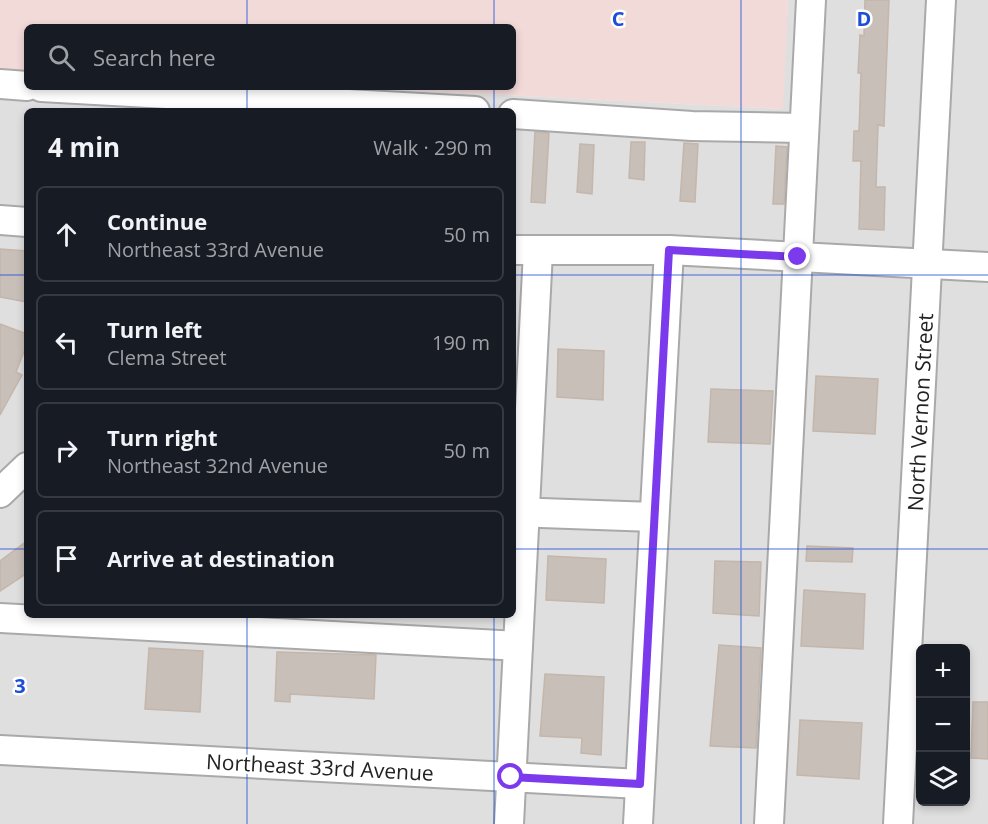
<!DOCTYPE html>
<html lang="en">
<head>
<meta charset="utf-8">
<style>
	:root { --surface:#171b24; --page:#242831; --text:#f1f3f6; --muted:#9ea1a6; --line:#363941 }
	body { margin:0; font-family:"Open Sans",sans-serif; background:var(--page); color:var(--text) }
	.controls { position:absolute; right:18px; bottom:18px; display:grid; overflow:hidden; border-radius:9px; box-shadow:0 3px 9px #0003 }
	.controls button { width:54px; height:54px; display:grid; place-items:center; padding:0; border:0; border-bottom:2px solid var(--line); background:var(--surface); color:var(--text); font:30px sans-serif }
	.stop { position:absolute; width:18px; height:18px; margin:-14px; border:4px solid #7c3aed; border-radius:50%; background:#fff }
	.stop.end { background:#7c3aed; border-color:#fff; box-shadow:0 2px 6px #0008 }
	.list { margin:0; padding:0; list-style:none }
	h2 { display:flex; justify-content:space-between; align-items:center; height:78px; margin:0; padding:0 24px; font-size:26px }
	h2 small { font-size:20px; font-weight:400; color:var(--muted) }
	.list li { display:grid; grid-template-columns:39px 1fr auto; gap:18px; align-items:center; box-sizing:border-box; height:96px; margin:0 12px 12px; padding:0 12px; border:2px solid var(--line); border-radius:9px }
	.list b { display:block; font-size:22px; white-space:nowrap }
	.list p { margin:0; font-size:20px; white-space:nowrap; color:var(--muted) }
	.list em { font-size:20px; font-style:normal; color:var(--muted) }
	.icon { flex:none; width:33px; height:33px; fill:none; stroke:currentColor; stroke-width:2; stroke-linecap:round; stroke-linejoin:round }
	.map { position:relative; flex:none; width:988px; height:824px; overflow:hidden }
	.search { position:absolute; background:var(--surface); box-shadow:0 3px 9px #0003; left:24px; top:24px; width:492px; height:66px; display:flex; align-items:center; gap:15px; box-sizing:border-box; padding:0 21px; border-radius:9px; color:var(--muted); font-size:22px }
	.panel { position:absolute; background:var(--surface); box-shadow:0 3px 9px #0003; left:24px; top:108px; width:492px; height:510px; border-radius:9px }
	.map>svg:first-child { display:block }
	.residential { fill:#e0dfdf; fill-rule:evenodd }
	.commercial { fill:#f2dad9 }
	.building { fill:#c7bfb8; stroke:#c4b6ab; stroke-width:1.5 }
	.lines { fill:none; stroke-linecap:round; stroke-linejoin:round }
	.minor-casing { stroke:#a9a9a9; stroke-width:32 }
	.minor { stroke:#fff; stroke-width:28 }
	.route { stroke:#7c3aed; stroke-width:8 }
	.grid { fill:none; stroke:#1d4ed8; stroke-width:1.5; stroke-opacity:0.55 }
	.labels { text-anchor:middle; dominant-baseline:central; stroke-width:5; stroke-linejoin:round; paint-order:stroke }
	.street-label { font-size:21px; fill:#222; stroke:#fff }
	.grid-label { font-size:20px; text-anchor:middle; font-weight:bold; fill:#1d4ed8; stroke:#fff; stroke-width:5; stroke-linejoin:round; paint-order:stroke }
</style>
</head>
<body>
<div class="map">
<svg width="988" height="824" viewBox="0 0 988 824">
	<rect width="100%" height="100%" fill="#f2efe9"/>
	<path class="residential" d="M788,0H988V824H0V70L27,71V87H345L782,109ZM27,111H513V615H27ZM920,648H966V802H920Z"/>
	<polygon class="commercial" points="0,0 788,0 783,109 345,87 513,87 513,27 27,27 27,71 0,70"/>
	<g class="building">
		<polygon points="865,0 889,0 884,126 878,125 876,187 885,187 884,230 859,229 861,161 853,161 854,131 859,131 861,73 858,73 860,35 864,36"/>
		<polygon points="535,132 549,133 545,203 531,202"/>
		<polygon points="631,142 645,142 644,180 629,178"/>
		<polygon points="684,143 698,144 695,202 680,201"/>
		<polygon points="580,144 594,145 592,194 577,192"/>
		<polygon points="776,146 787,147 784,204 773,204"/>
		<polygon points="0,249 27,251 27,302 0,297"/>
		<polygon points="0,324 27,334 27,344 16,372 22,375 0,415"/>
		<polygon points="558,349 604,351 603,400 557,397"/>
		<polygon points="816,376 878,379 875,434 813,431"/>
		<polygon points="711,389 773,391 770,444 708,442"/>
		<polygon points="27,541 27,573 0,591 0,561"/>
		<polygon points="807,546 853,548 852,562 806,561"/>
		<polygon points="548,556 606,559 604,603 546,600"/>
		<polygon points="715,561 761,562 759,616 713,613"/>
		<polygon points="804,590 865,594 863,649 801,646"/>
		<polygon points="719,645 761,648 756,748 710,746"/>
		<polygon points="149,648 203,651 200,712 145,709"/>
		<polygon points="277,652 376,655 374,699 290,694 290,702 275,701"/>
		<polygon points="545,674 604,677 601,755 581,753 582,738 540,736"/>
		<polygon points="973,702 988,702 988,759 971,758"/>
		<polygon points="800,720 862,723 859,779 797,775"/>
	</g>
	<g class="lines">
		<g class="minor-casing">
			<g id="minor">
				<polyline points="0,84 27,86"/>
				<polyline points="41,87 475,111"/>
				<polyline points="513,114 692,126 804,128"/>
				<polyline points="0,220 27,222"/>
				<polyline points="513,250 669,250 988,267"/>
				<polyline points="0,493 27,467"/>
				<polyline points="513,512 654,517"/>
				<polyline points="0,618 518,646"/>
				<polyline points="0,750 640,784"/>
				<polyline points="509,824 538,251"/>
				<polyline points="638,824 669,250"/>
				<polyline points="769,824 811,0"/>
				<polyline points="898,824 941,0"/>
			</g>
		</g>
		<use href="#minor" class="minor"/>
	</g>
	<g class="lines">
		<polyline class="route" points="511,777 640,784 669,250 798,257"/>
	</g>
	<path class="grid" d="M247,0V27M494,0V27M741,0V824M247,87V111M494,87V111M0,275H27M513,275H988M0,549H27M513,549H988M247,615V824M494,615V824"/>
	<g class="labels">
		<g class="street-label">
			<text transform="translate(920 412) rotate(-87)">North Vernon Street</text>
			<text transform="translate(320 767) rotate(3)">Northeast 33rd Avenue</text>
		</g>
	</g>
	<g class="grid-label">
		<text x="618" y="26">C</text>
		<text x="864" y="26">D</text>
		<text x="20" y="693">3</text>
	</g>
</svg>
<div class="controls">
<button>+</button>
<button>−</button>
<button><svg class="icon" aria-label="layers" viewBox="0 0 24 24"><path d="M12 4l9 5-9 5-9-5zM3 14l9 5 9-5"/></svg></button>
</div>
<div class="stop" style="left:511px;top:777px"></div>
<div class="stop end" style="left:798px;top:257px"></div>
<div class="search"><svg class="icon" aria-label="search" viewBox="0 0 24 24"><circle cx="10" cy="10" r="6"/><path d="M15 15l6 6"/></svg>Search here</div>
<section class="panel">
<h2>4 min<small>Walk · 290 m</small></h2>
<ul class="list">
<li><svg class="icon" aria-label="ahead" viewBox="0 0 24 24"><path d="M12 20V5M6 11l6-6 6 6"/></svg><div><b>Continue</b><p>Northeast 33rd Avenue</p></div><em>50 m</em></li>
<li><svg class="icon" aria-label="left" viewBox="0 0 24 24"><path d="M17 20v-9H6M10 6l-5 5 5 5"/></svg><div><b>Turn left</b><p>Clema Street</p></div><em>190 m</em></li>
<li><svg class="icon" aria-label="right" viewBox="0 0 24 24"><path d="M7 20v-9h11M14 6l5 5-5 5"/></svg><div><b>Turn right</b><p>Northeast 32nd Avenue</p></div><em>50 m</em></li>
<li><svg class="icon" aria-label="arrive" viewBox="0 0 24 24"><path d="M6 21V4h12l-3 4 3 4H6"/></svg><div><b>Arrive at destination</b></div></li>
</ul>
</section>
</div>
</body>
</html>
